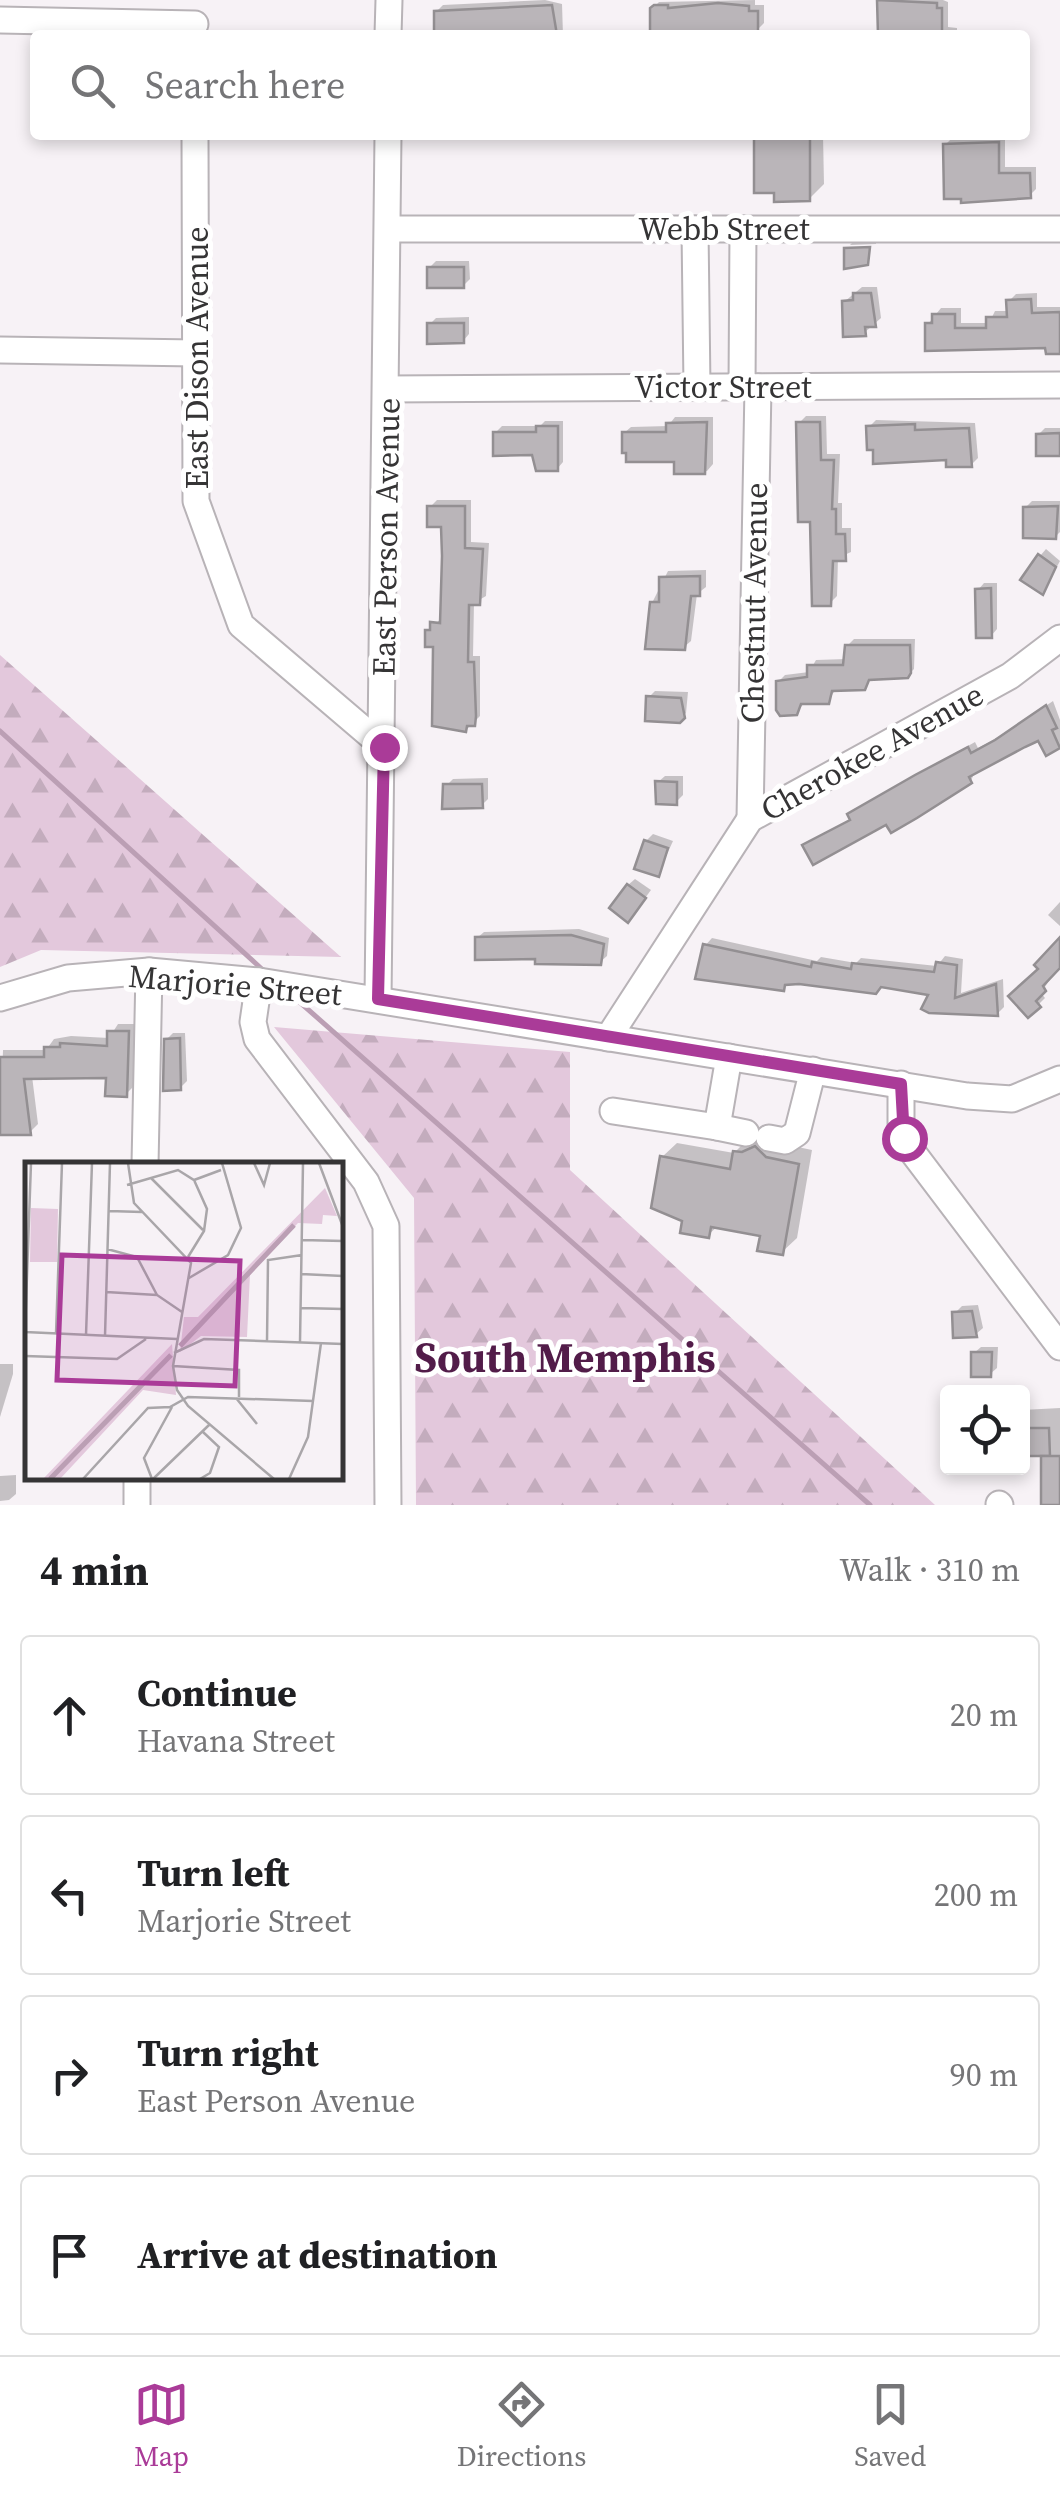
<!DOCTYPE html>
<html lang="en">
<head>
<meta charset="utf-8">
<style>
	:root { --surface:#fff; --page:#f6f6f6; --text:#202124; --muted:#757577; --line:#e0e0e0; --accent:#aa3b98 }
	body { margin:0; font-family:"Source Serif 4",serif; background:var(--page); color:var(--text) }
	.controls { position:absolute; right:30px; bottom:30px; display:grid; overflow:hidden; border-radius:10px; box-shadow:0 5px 15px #0003 }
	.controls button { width:90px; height:90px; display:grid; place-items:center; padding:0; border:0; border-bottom:2px solid var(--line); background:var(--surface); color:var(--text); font:50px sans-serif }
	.stop { position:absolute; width:30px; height:30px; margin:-22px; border:8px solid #aa3b98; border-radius:50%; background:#fff }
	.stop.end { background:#aa3b98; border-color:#fff; box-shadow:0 2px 10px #0008 }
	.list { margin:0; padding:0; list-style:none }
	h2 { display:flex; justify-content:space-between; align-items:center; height:130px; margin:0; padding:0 40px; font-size:42px }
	h2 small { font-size:32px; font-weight:400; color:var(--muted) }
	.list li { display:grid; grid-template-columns:65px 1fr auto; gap:30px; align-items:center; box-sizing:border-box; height:160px; margin:0 20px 20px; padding:0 20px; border:2px solid var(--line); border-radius:10px }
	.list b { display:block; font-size:38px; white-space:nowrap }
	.list p { margin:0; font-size:32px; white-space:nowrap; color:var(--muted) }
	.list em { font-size:32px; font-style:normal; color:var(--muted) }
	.icon { flex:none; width:55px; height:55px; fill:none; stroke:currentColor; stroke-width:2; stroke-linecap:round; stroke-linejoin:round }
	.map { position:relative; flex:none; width:1060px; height:1505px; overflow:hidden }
	.search { position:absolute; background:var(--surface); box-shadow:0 5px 15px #0003; left:30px; right:30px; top:30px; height:110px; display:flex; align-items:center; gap:25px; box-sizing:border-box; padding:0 35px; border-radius:10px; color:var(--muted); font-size:38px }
	.sheet { height:850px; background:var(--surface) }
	nav { display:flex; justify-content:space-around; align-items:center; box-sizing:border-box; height:140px; border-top:2px solid var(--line); background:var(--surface); font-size:28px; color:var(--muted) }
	nav a { display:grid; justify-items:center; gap:5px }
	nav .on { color:var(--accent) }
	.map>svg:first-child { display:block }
	.forest { fill:url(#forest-firs) }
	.shadow { fill:#0003 }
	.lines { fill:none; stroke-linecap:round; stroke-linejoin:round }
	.stream { stroke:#bb9fb4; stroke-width:5 }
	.building { fill:#bab5b9; stroke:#938f92; stroke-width:2.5 }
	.minor-casing { stroke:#b8b3b7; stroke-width:29 }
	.minor { stroke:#fff; stroke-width:25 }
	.route { stroke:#aa3b98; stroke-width:12 }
	.labels { text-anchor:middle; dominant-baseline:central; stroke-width:10; stroke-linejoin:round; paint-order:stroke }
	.street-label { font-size:32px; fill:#353435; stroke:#fff }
	.district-label { font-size:42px; font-weight:bold; fill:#521c49; stroke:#fff }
	.inset-river { fill:none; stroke:#bb9fb4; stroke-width:5 }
	.inset-road { fill:none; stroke:#a9a6a9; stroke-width:2.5 }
	.view { fill:#aa3b98; fill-opacity:0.15; stroke:#aa3b98; stroke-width:5 }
	.inset-edge { fill:none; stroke:#353435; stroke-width:5 }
</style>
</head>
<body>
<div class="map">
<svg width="1060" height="1505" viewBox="0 0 1060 1505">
	<defs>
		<pattern id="forest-firs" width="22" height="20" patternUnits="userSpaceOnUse" patternTransform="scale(2.5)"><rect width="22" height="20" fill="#e3c8dc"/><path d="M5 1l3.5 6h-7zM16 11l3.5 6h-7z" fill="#c3acbd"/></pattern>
	</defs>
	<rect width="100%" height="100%" fill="#f7f2f6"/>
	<g class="forest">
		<polygon points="0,655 341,957 41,950 0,967"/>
		<polygon points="274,1027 570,1052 570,1170 935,1505 416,1505 414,1198"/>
	</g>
	<g class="shadow">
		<polygon points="545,0 562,4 563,35 490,35 436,12 443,5"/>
		<polygon points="755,0 755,5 764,5 764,23 757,30 725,30 725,35 653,35 652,9 659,2"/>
		<polygon points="880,0 943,0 948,2 948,27 957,28 957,35 881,35"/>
		<polygon points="757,135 823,135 824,184 809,199"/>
		<polygon points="1005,137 1005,167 1036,167 1036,189 1029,196 945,145 952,138"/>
		<polygon points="876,241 876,244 850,245 853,242"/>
		<polygon points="436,261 469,261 470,279 463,286 429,268"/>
		<polygon points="862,287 877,287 881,318 864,333 844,302"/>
		<polygon points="1037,293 1037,307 1060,307 1060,351 928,324 941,308 961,308 961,323 989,323 995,311 1009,311 1009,301 1016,294"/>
		<polygon points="469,317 469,334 463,341 430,324 436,318"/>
		<polygon points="806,416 826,416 827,454 840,454 838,503 842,503 842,528 851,528 851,552 838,558 837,596 830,603 799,423"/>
		<polygon points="675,417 713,417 713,464 707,471 677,471 677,459 624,433 631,427 668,426"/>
		<polygon points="876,420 975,423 978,458 971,465 869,427"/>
		<polygon points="545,421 563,421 563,462 557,469 495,433 502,426 540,426"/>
		<polygon points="1045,428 1060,428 1060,453 1038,435"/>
		<polygon points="437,500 471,500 471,542 489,543 486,596 474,603 473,656 480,656 480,716 466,730 427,631 443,617 443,525 430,507"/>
		<polygon points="1032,501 1060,501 1060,532 1055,537 1025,508"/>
		<polygon points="1046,549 1060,561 1043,592 1040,556"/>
		<polygon points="706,570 706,587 697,594 691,641 684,647 652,603 668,571"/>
		<polygon points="984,583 997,583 997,629 991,636 978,590"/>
		<polygon points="854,639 915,639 914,669 907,676 872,677 864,687 836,689 828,701 805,702 796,713 778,682 785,675 809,672 816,660 846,659 847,646"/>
		<polygon points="655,691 688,692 686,713 679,720 649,697"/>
		<polygon points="1053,701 1060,720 1060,745 1047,752 1039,738 975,771 971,781 887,822 805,845 852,818 857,808 975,742 978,748 1004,734"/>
		<polygon points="665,776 683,776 683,795 676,802 658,782"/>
		<polygon points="488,778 488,799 481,806 446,786 453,779"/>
		<polygon points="653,834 673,841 658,874 646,841"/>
		<polygon points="635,879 651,890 634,913 628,885"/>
		<polygon points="1060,902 1060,926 1048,915"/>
		<polygon points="579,929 609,938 607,956 600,962 478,958 477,938 484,932"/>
		<polygon points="712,938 817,961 821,957 856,963 861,958 937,966 945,956 963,959 961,993 1003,979 1004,1007 997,1014 931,993 881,985 788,983 783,988 702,949"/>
		<polygon points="1060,941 1060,964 1041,993 1045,998 1028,1015 1042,969"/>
		<polygon points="118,1024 136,1024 134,1086 126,1094 108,1076 32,1076 38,1124 30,1132 0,1133 3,1050 46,1050 54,1039 71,1036 109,1038"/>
		<polygon points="173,1033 185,1033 187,1081 180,1088 166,1040"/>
		<polygon points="750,1137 812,1150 797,1238 782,1252 762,1234 718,1226 708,1235 685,1220 662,1157 677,1143 734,1153"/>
		<polygon points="978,1305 983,1328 976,1334 955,1313 962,1306"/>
		<polygon points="981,1347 998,1347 997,1368 990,1374 974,1353"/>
		<polygon points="0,1364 13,1364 13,1374 0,1417"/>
		<polygon points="1060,1408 1060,1505 1043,1505 1048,1453 1022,1454 1022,1410"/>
		<polygon points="16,1475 16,1494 9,1500 0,1501 0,1476"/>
	</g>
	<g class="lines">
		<g class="stream">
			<polyline points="0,731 264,971"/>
			<polyline points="295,998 870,1505"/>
		</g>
	</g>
	<g class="building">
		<polygon points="877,0 937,3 937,8 942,8 942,35 878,35"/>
		<polygon points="718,3 749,6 749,11 758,11 758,32 650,35 650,8 654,5 668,5 668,8"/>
		<polygon points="552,5 557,35 434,35 434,11"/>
		<polygon points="754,135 810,135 810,201 774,202 774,193 754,193"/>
		<polygon points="999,142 999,173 1030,173 1031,198 961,203 961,199 944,199 943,144"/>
		<polygon points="870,247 868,265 844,269 844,248"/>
		<rect x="427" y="267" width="37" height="21"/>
		<polygon points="853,293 871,293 876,327 865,327 866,336 843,337 842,301 853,300"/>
		<polygon points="1031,299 1032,313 1060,312 1060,354 1046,354 1045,348 925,351 925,323 932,323 932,314 955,314 955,328 986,328 986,317 1007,317 1006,300"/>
		<polygon points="427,323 464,323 464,343 427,344"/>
		<polygon points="707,422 705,474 674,474 674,462 626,462 626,453 622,453 622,432 666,432 666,423"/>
		<polygon points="796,422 820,422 821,460 834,460 832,509 836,509 836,534 845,534 846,561 833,561 831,606 812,606 810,522 798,522"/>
		<polygon points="915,424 915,430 969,428 972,467 946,467 946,460 873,464 873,450 867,450 866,426"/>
		<polygon points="536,426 558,426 558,471 536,471 532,455 493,456 493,432 536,432"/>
		<polygon points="1060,433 1060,456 1036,456 1036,434"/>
		<polygon points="427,506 465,506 465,548 483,549 480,605 469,605 468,662 474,662 476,716 475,726 467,726 466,732 432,726 433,647 425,647 425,630 430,630 430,622 440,623 442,556 441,527 427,527"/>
		<polygon points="1058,506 1056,539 1023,538 1023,507"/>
		<polygon points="1038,554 1056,567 1043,595 1020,580"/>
		<polygon points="700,576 700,596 691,596 685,650 645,649 650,602 659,602 659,577"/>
		<polygon points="991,588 992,638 976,638 975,589"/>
		<polygon points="845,645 910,645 911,673 908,678 869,680 865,690 832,691 829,704 801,704 797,715 780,716 776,710 776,681 807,677 807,665 843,665"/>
		<polygon points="646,696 681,698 685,718 680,723 645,721"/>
		<polygon points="1046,705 1057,728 1052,730 1060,748 1046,756 1038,741 1025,747 969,777 972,783 917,818 891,833 886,825 813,865 802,845 850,820 847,814 915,775 968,747 971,753 995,740"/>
		<polygon points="655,781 677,782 677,805 656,804"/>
		<polygon points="443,784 482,784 483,808 442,809"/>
		<polygon points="644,840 668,848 659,877 634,869"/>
		<polygon points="627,884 646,898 628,923 609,908"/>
		<polygon points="571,935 604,944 601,965 535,964 535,959 475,960 475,937"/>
		<polygon points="1060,937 1060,968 1043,986 1046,991 1036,1001 1041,1007 1028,1018 1008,996 1038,969 1034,965"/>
		<polygon points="703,944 811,967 812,962 851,969 852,963 934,972 936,962 957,965 955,998 996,984 998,1016 929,1013 921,1009 928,995 881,987 876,994 799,984 785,985 784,991 695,979"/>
		<polygon points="107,1031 129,1031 127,1097 105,1096 106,1078 24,1079 31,1135 0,1135 0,1057 44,1057 44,1047 60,1047 60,1043 107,1046"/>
		<polygon points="180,1038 181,1090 163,1091 164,1039"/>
		<polygon points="755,1146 766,1157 799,1164 783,1255 757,1251 760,1236 711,1227 709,1238 680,1233 682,1221 651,1208 660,1156 730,1169 733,1151 742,1152"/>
		<polygon points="972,1311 977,1337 953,1338 952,1312"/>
		<polygon points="971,1352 992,1352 991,1377 971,1377"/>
		<polygon points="1022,1428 1049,1428 1050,1456 1022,1456"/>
		<rect x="1041" y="1456" width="19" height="49"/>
	</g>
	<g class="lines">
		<g class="minor-casing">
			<g id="minor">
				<polyline points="0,20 195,24"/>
				<polyline points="388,35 389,0"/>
				<polyline points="195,135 196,501 241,625 384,747"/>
				<polyline points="388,229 1060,229"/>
				<polyline points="695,229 697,387"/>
				<polyline points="0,350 196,353"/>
				<polyline points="742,387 743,229"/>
				<polyline points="387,389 1060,385"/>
				<polyline points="750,819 758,387"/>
				<polyline points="259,981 253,1022 257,1039 366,1182 386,1226 388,1505"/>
				<polyline points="0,998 68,978 149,971 259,981 967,1096 1012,1099 1060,1079"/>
				<polyline points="378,999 388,135"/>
				<polyline points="608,1038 750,819 1010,676 1060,638"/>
				<polyline points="901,1084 901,1125 911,1150 1060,1347"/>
				<polyline points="613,1111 717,1127 729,1057"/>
				<polyline points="717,1127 746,1133"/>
				<polyline points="769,1138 785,1141 797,1133 813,1070"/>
				<polyline points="145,1165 149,971"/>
				<polyline points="999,1504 1000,1505"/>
				<polyline points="137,1505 137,1478"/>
			</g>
		</g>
		<use href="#minor" class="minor"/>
	</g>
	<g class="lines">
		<polyline class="route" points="384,747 378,999 901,1084 904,1138"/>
	</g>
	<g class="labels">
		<g class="street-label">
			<text x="724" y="229">Webb Street</text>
			<text transform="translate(197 358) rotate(-90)">East Dison Avenue</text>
			<text x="723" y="387">Victor Street</text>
			<text transform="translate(386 537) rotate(-89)">East Person Avenue</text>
			<text transform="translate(754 603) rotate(-89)">Chestnut Avenue</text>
			<text transform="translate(872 752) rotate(-29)">Cherokee Avenue</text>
			<text transform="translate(235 985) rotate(5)">Marjorie Street</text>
		</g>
		<g class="district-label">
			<text x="565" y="1357">South Memphis</text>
		</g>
	</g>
	<g transform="translate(25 1162)">
		<rect width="318" height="318" fill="#f7f2f6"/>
		<path d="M300,26L312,54L298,53L297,62L273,61L225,112L222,175L176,174L155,190L159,155H173ZM147,182L151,233L118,228L35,317H18Z" fill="#e3c8dc"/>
		<path d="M6,46L33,47L32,100H5Z" fill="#e3c8dc"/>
		<path class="inset-river" d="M155,184L269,63M25,317L146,193"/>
		<path class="inset-road" d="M103,1L109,41L166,101L148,204L152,228L163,244L249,317M229,1L239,23L245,1M294,1L318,65M126,16L178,68M102,23L153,8L169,18L196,8M84,49L117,50M277,78L318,79M82,87L112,95L132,133L157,150M163,95L179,69L182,47L169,18M276,112L318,114M164,116L203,93L216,66L197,1M81,130L132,133M276,146L318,147M0,170L6,1M0,170L152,177M31,172L37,1M61,173L67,1M80,174L85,1M242,179L243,98L277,93M275,180L278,1M149,191L179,177L318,182M0,194L92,197L121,177M148,204L214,208V235M211,236L232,262M58,317L123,246L145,245L163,235L288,239M127,317L119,296L147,245M128,317L184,263M175,317L185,311L194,285L178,270M264,317L283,275L296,181"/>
		<path class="view" d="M37,93L215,99L210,224L32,218Z"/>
		<rect width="318" height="318" class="inset-edge"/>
	</g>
</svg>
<div class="controls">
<button><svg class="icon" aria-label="locate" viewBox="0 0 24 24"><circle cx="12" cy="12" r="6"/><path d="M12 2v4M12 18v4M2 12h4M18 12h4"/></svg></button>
</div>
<div class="stop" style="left:904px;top:1138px"></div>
<div class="stop end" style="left:384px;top:747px"></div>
<div class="search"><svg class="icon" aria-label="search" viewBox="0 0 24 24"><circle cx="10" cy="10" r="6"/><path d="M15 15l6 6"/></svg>Search here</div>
</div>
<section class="sheet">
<h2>4 min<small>Walk · 310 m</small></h2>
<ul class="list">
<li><svg class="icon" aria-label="ahead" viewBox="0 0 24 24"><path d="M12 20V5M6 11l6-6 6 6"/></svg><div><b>Continue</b><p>Havana Street</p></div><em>20 m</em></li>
<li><svg class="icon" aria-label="left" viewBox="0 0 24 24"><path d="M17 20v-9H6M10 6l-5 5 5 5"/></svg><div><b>Turn left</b><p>Marjorie Street</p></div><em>200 m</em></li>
<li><svg class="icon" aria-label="right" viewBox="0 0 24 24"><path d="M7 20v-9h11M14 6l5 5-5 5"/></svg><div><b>Turn right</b><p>East Person Avenue</p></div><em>90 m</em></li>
<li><svg class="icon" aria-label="arrive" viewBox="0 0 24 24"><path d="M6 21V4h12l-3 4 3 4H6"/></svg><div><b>Arrive at destination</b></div></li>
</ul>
</section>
<nav>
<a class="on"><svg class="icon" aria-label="map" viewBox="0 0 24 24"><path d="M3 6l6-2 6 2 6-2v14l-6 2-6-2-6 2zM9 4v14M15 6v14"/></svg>Map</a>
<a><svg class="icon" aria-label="directions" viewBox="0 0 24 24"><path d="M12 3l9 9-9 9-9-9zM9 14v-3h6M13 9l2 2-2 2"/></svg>Directions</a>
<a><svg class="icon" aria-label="saved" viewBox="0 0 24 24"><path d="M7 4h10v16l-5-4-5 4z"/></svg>Saved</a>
</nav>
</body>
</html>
